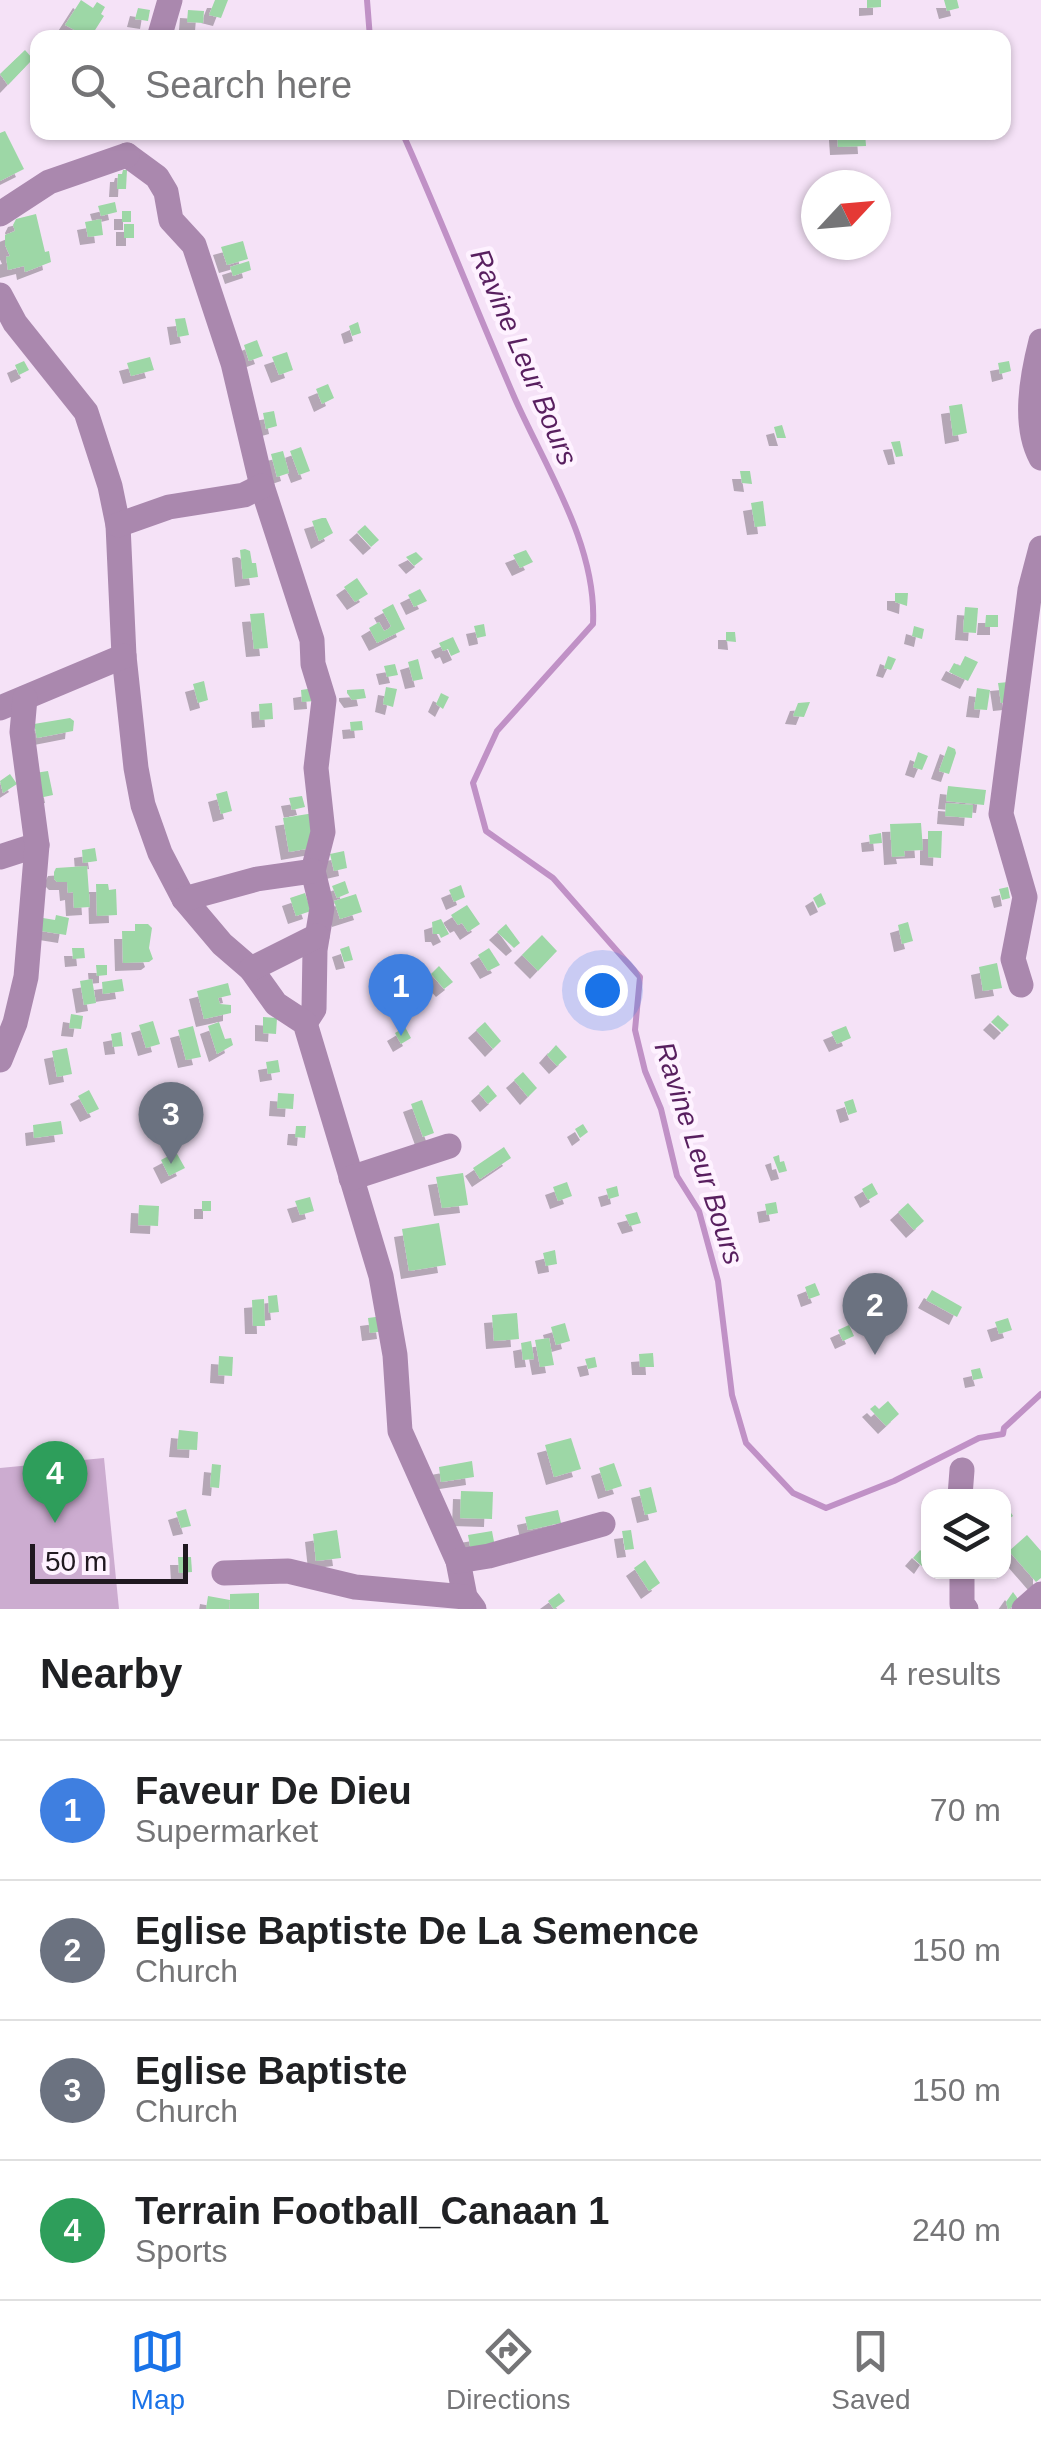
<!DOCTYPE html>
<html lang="en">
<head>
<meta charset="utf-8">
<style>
	:root { --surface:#fff; --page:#f2f2f2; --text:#202124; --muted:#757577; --line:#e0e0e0; --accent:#1a73e8 }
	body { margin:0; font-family:Arial,sans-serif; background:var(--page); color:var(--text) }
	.controls { position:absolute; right:30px; bottom:30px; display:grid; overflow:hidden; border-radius:20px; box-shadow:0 2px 8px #0004 }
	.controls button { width:90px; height:90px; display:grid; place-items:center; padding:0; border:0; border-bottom:2px solid var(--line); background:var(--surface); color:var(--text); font:50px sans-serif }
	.compass { position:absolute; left:801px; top:170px; width:90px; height:90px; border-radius:50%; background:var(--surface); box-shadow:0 2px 8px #0004; rotate:64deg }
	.scale { position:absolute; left:30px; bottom:25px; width:158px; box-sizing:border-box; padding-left:10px; border:5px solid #201920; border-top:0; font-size:28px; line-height:35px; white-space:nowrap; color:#201920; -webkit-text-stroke:8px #fef2ff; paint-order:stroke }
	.you { position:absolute; left:602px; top:990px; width:35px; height:35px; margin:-25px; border:8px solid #fff; border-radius:50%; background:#1a73e8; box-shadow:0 0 0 15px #1a73e833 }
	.badge { display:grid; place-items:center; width:65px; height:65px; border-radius:50%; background:var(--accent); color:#fff; font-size:32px; font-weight:700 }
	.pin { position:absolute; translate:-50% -82px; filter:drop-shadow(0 2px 5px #0008) }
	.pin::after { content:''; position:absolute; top:52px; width:35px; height:30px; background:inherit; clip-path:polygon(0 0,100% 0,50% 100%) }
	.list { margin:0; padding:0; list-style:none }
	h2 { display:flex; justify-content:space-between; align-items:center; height:130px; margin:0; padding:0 40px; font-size:42px }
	h2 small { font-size:32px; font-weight:400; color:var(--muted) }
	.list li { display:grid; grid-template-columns:65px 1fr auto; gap:30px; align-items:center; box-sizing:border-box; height:140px; padding:0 40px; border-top:2px solid var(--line) }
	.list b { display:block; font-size:38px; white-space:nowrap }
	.list p { margin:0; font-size:32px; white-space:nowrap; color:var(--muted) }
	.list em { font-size:32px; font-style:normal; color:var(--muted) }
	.icon { flex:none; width:55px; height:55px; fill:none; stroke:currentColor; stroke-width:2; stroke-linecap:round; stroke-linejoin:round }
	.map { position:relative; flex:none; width:1041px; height:1609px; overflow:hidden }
	.search { position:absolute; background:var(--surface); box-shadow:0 2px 8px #0004; left:30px; right:30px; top:30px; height:110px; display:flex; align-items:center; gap:25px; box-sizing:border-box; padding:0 35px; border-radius:20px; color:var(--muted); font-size:38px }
	.sheet { height:690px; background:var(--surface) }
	nav { display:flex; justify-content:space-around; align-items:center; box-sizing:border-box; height:140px; border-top:2px solid var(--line); background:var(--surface); font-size:28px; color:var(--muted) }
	nav a { display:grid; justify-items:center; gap:5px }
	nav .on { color:var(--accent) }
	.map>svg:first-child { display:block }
	.green { fill:#ccacd0 }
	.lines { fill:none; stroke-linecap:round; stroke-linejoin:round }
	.stream { stroke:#c091c6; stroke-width:6 }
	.building { fill:#9dd7a6; filter:url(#shadow) }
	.minor { stroke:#aa88ae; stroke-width:25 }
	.labels { text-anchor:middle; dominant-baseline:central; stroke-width:9; stroke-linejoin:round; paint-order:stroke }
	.water-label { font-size:28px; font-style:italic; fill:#581f5f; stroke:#fef2ff }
</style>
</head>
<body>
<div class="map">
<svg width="1041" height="1609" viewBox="0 0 1041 1609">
	<defs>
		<filter id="shadow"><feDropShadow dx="-8" dy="8" stdDeviation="0" flood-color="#0004"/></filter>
	</defs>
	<rect width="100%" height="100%" fill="#f5e2f7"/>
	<polygon class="green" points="104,1458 119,1609 0,1609 0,1468"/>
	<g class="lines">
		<g class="stream">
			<polyline points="367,0 370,38"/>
			<path d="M402,132C442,221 477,312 516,401C547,470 597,546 593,624L497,731L473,783L486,831L553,878L640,977L635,1030L645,1071L661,1109L677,1176L699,1211L718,1281L732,1395L746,1443L793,1493L826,1508L894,1481L979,1438L1003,1434L1004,1428L1041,1394"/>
		</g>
	</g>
	<g class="building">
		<polygon points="81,0 93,8 97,2 105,7 101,14 104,16 90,38 65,25"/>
		<polygon points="215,0 228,0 221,18 209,15"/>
		<polygon points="867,0 881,0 881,7 867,8"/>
		<polygon points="944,0 957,0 959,8 947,11"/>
		<polygon points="138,8 150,10 148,21 135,19"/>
		<polygon points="188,10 204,11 203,23 187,22"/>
		<polygon points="25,50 33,59 8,85 0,74"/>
		<polygon points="5,131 24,169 0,181 0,133"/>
		<polygon points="837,132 865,132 866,146 838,147"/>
		<polygon points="123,170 127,170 126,189 117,189 118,174 122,174"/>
		<polygon points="115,202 117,212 101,216 98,206"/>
		<rect x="122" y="211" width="9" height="11"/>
		<polygon points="36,214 45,252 49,251 51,262 25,272 24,266 8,270 6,257 10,256 5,245 5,235 15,231 13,225 16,219"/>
		<polygon points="101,219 103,235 88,237 85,222"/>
		<rect x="124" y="224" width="10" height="14"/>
		<polygon points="243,241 248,259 227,265 221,247"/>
		<polygon points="249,261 251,270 233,276 230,267"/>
		<polygon points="185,318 189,335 178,337 175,319"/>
		<polygon points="358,322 361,333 352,336 349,326"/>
		<polygon points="257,340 263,356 249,361 244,345"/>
		<polygon points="287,352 293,370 279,375 272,357"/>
		<polygon points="150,357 154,370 131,376 127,363"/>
		<polygon points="24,361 29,370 19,375 15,365"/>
		<polygon points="1009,361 1011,371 1000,374 998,363"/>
		<polygon points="328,384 334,398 322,404 316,389"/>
		<polygon points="962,404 967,433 953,436 949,406"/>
		<polygon points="274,411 277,426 266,429 263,413"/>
		<polygon points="782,425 786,438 777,438 774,427"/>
		<polygon points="900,441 903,456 896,457 891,442"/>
		<polygon points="301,447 310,471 299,475 290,451"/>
		<polygon points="283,451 289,473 277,477 271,454"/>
		<polygon points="740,471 750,471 752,484 742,483"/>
		<polygon points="763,501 766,526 755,527 751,503"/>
		<polygon points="322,518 326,518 333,533 319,541 312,521"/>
		<polygon points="365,525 379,540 371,547 357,532"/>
		<polygon points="245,549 250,551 252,563 256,563 258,577 243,579 240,550"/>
		<polygon points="526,550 533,562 520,568 513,555"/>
		<polygon points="416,552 423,559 414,566 406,557"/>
		<polygon points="357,578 368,594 355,602 344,587"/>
		<polygon points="420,589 427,601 414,607 408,595"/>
		<polygon points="895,593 908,593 907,606 895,602"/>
		<polygon points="393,604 405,629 377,643 369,628 379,622 384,631 388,629 391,626 382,610"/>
		<polygon points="965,607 978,608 976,633 963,632"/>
		<polygon points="264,613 268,648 254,649 250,614"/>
		<polygon points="986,615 998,615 998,627 985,627"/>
		<polygon points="484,624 486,636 477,638 474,626"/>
		<polygon points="914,626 924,629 922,639 912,636"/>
		<polygon points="726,632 735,632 736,642 726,641"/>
		<polygon points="453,637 460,652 451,656 448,649 443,651 439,643"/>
		<polygon points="888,656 896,659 891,670 884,668"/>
		<polygon points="965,656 978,662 968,681 949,672 954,663 960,666"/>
		<polygon points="418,659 423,679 413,681 408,662"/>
		<polygon points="395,664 398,675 387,677 384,666"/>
		<polygon points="204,681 208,700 198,703 193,684"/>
		<polygon points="1009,682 1011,702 1001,703 998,683"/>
		<polygon points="386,687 397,689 393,707 383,704"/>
		<polygon points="314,688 315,701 302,702 301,690"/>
		<polygon points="977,688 990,690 987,710 974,709"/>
		<polygon points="364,689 366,698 352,700 347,693 347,690"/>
		<polygon points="441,693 449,697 443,709 436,704"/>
		<polygon points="810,702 804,717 793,716 798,703"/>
		<polygon points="272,703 273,719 260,720 259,704"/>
		<polygon points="70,718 74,721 73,731 37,738 34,724"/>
		<polygon points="362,721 363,730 351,731 350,722"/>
		<polygon points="948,746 955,749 956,753 949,774 939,771"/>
		<polygon points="918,752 928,756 922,770 913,767"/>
		<polygon points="48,771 53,795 39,798 35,773"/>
		<polygon points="10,774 17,784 3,793 0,781"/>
		<polygon points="948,786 986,790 984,805 946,801"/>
		<polygon points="227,791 232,811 221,814 216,794"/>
		<polygon points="302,796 305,807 292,810 289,798"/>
		<polygon points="946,803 973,805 972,818 945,816"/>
		<polygon points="314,813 317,847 289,852 283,818"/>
		<polygon points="921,823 923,850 904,851 905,856 892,857 890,824"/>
		<polygon points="928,831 942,831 941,858 928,857"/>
		<polygon points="881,833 882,843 870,844 869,835"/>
		<polygon points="95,848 97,861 83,863 82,850"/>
		<polygon points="344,851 347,868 334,871 330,854"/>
		<polygon points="87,866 90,907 74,908 73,892 68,893 67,882 57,882 54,879 54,872 56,868"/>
		<polygon points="345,881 349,893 337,898 332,886"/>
		<polygon points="96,884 108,884 109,890 116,889 117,915 97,916"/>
		<polygon points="461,885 465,897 454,902 449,890"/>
		<polygon points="1008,887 1010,898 1002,900 999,889"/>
		<polygon points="305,893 311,911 296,916 290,898"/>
		<polygon points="821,893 826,904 818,908 813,898"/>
		<polygon points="356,894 362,912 340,919 334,901"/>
		<polygon points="467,905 480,924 468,932 462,923 458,925 451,915"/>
		<polygon points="56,915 69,918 66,935 41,931 43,918 55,920"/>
		<polygon points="441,919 449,934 441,938 439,934 433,934 432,922"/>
		<polygon points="908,922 913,941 902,944 898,925"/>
		<polygon points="135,924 148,924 152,928 149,948 153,959 149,962 123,963 122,931 135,931"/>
		<polygon points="506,924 520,943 514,948 497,932"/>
		<polygon points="542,935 557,951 538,971 522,955"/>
		<polygon points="349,946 353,960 344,962 340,949"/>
		<polygon points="72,948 84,948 85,958 73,959"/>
		<polygon points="489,948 500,965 488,971 478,955"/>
		<polygon points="997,963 1002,988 983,991 979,967"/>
		<polygon points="96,965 107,965 107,975 97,976"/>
		<polygon points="439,966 453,982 444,989 431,974"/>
		<polygon points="92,979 96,1003 84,1005 80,981"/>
		<polygon points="122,979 124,991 103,994 102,982"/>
		<polygon points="228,983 231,995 218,998 220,1004 231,1005 231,1013 204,1019 197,991"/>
		<polygon points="71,1014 83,1016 81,1029 69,1028"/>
		<polygon points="998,1015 1009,1025 1002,1032 991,1022"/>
		<polygon points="263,1017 277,1018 276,1034 263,1033"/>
		<polygon points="153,1021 160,1044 146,1048 139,1025"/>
		<polygon points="219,1022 225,1039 231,1038 233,1045 217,1054 208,1026"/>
		<polygon points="485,1022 501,1041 493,1049 476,1030"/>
		<polygon points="193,1026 201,1057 186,1060 178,1030"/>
		<polygon points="846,1026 851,1038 837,1044 831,1032"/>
		<polygon points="405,1027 411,1038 401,1044 395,1033"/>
		<polygon points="121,1032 123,1046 113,1047 111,1034"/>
		<polygon points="556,1045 567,1057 557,1066 547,1055"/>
		<polygon points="67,1048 72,1074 57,1077 52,1051"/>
		<polygon points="278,1060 280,1072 268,1074 266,1062"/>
		<polygon points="523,1072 537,1088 528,1097 514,1080"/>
		<polygon points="488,1085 497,1096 488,1104 479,1093"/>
		<polygon points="89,1090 99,1109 88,1114 78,1096"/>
		<polygon points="278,1093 294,1094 293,1109 277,1108"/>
		<polygon points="853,1099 857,1112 848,1115 844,1102"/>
		<polygon points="422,1100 434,1133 423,1137 411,1104"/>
		<polygon points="61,1121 63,1134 34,1138 33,1125"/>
		<polygon points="583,1124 588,1132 580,1138 575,1129"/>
		<polygon points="296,1126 306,1126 305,1138 295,1137"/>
		<polygon points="504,1147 511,1158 480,1179 473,1168"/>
		<polygon points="176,1152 185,1168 169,1176 161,1160"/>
		<polygon points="779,1155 780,1162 784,1161 787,1171 779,1173 773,1157"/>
		<polygon points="463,1173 468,1205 442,1208 436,1177"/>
		<polygon points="567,1182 572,1196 558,1201 553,1187"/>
		<polygon points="872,1183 878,1194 868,1200 862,1189"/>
		<polygon points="617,1186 619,1196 609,1199 606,1189"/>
		<polygon points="310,1197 314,1211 300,1215 295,1201"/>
		<rect x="202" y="1201" width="9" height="10"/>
		<polygon points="776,1202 778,1213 767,1215 765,1204"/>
		<polygon points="908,1203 924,1221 914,1230 898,1212"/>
		<polygon points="139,1205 159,1206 158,1226 138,1225"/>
		<polygon points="637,1212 641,1223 630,1226 625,1215"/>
		<polygon points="439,1223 446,1265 409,1271 402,1229"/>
		<polygon points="555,1250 557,1264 546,1266 543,1253"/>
		<polygon points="815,1283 820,1295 809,1299 805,1287"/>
		<polygon points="932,1290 962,1307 957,1317 926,1300"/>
		<polygon points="277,1295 279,1312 269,1313 268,1296"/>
		<polygon points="264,1299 265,1326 253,1326 252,1300"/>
		<polygon points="517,1313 519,1339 494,1341 492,1315"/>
		<polygon points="383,1316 385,1331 370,1333 368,1318"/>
		<polygon points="1008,1318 1012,1330 999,1334 995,1322"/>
		<polygon points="565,1323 570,1341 556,1345 551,1327"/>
		<polygon points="849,1325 854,1336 843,1341 838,1330"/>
		<polygon points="549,1338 554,1365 540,1367 535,1340"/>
		<polygon points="531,1341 534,1359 523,1360 521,1343"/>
		<polygon points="653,1353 654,1367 640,1367 639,1354"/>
		<polygon points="219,1356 233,1357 232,1376 218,1375"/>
		<polygon points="595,1357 597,1367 588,1369 585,1359"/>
		<polygon points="980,1368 983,1378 973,1380 971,1370"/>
		<polygon points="888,1401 899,1414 886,1426 870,1409 875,1405 879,1409"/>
		<polygon points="179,1430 198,1432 197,1450 177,1449"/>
		<polygon points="571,1438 581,1469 554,1477 545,1445"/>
		<polygon points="472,1461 474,1477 441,1482 439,1467"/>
		<polygon points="614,1463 622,1486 606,1491 599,1468"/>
		<polygon points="212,1464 221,1465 219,1488 210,1487"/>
		<polygon points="651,1487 657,1512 645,1515 639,1490"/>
		<polygon points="461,1491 493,1492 492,1519 460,1518"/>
		<polygon points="1004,1502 1013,1516 1004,1522"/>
		<polygon points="186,1509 191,1526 181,1528 176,1512"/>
		<polygon points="558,1510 561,1523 528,1530 525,1517"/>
		<polygon points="337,1530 341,1558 316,1561 313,1534"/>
		<polygon points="631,1530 634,1549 625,1550 622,1531"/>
		<polygon points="492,1531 495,1547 471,1551 468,1535"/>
		<polygon points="1027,1535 1041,1551 1041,1578 1036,1582 1009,1551"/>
		<polygon points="920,1550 928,1557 922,1566 913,1558"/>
		<polygon points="178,1557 191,1557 192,1572 179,1573"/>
		<polygon points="645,1560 660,1583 649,1591 634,1568"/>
		<polygon points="1013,1592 1021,1603 1008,1609 1006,1602"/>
		<polygon points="259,1593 259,1609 230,1609 230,1594"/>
		<polygon points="559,1593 565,1601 554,1609 548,1601"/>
		<polygon points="208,1596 230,1600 229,1609 206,1609"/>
	</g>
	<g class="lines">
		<g class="minor">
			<polyline points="159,38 170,0"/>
			<polyline points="127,155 157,177 166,192 171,220 194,245 233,363 262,486 312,640 313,664 324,700 316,768 323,832 313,871 322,908 315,950 314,1009 305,1023"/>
			<polyline points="0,214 49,182 127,155"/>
			<polyline points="0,295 15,323 86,412 110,486 118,525 124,656 136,768 143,805 160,853 184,899 222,944 251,969 276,1004 305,1023 381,1276 395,1355 400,1431 458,1561 465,1597 474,1609"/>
			<path d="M1041,341C1032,376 1023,425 1041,458"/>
			<polyline points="118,525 169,507 244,495 262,486"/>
			<polyline points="0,708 124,656"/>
			<polyline points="0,857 37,845"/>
			<polyline points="184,899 257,879 313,871"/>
			<polyline points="251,969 317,936"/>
			<polyline points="1021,985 1013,959 1025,897 1001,814 1030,590 1041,548"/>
			<polyline points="0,1060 15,1023 26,977 37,845 22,732 25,698"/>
			<polyline points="351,1178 449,1146"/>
			<polyline points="960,1496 962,1470"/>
			<polyline points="458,1561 489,1556 603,1524"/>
			<polyline points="962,1572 962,1604 966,1609"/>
			<polyline points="224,1573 288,1571 355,1587 465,1597"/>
			<polyline points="1024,1609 1041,1594"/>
		</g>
	</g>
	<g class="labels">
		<g class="water-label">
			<text transform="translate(524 357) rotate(67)">Ravine Leur Bours</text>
			<text transform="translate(699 1153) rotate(72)">Ravine Leur Bours</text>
		</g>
	</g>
</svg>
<div class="controls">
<button><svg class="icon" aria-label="layers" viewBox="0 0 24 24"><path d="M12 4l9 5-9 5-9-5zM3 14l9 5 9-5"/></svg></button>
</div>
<svg class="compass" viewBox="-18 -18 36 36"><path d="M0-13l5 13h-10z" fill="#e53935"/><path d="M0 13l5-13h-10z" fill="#757577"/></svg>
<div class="scale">50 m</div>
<div class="you"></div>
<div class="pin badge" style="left:401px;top:1036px;background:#3f7fe0">1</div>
<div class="pin badge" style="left:875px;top:1355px;background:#6b7280">2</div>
<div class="pin badge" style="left:171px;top:1164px;background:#6b7280">3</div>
<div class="pin badge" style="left:55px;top:1523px;background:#2e9e5b">4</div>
<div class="search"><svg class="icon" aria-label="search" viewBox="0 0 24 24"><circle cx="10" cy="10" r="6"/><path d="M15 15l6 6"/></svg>Search here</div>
</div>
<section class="sheet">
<h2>Nearby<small>4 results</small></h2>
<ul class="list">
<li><span class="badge" style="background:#3f7fe0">1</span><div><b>Faveur De Dieu</b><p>Supermarket</p></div><em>70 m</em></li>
<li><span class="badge" style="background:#6b7280">2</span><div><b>Eglise Baptiste De La Semence</b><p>Church</p></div><em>150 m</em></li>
<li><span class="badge" style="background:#6b7280">3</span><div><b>Eglise Baptiste</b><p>Church</p></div><em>150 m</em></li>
<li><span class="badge" style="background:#2e9e5b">4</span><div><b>Terrain Football_Canaan 1</b><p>Sports</p></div><em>240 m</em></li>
</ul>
</section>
<nav>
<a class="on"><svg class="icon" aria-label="map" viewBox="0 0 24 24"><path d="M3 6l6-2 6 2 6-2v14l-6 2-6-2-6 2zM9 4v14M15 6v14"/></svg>Map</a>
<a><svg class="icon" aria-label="directions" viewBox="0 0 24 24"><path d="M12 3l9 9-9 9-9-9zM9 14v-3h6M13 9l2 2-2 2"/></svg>Directions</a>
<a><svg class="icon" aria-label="saved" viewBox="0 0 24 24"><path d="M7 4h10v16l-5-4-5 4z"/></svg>Saved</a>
</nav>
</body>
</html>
